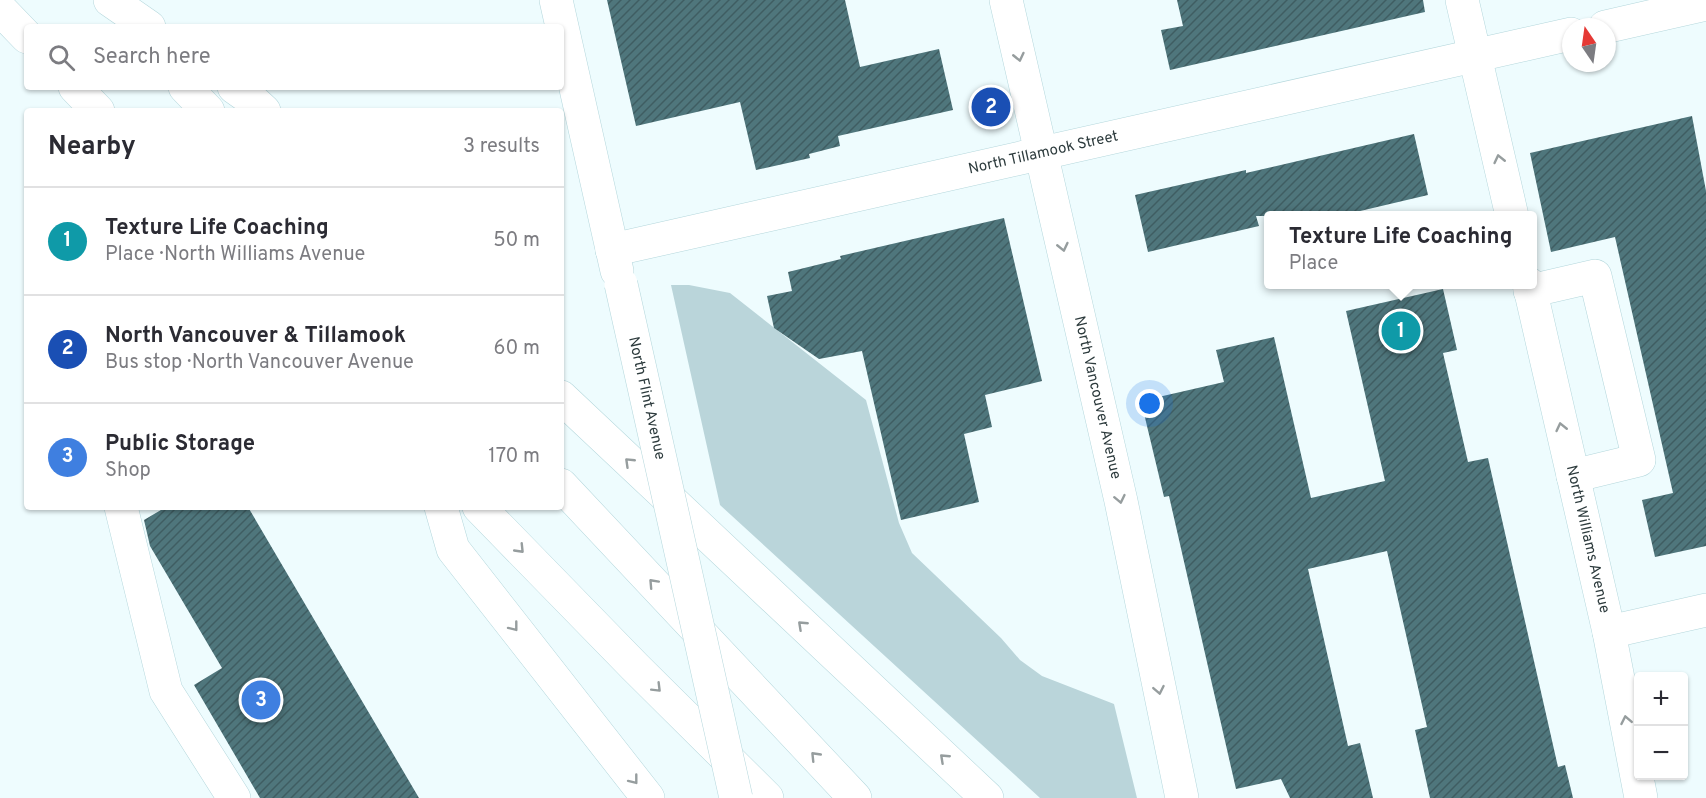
<!DOCTYPE html>
<html lang="en">
<head>
<meta charset="utf-8">
<style>
	:root { --surface:#fff; --page:#f2f2f3; --text:#2b2b33; --muted:#7c7c81; --line:#e1e1e2; --accent:#7c3aed }
	body { margin:0; font-family:Overpass,sans-serif; background:var(--page); color:var(--text) }
	.controls { position:absolute; right:18px; bottom:18px; display:grid; overflow:hidden; border-radius:6px; box-shadow:0 2px 4px #0004 }
	.controls button { width:54px; height:54px; display:grid; place-items:center; padding:0; border:0; border-bottom:2px solid var(--line); background:var(--surface); color:var(--text); font:30px sans-serif }
	.compass { position:absolute; left:1562px; top:18px; width:54px; height:54px; border-radius:50%; background:var(--surface); box-shadow:0 2px 4px #0004; rotate:347deg }
	.you { position:absolute; left:1150px; top:404px; width:21px; height:21px; margin:-15px; border:4px solid #fff; border-radius:50%; background:#1a73e8; box-shadow:0 0 0 9px #1a73e833 }
	.badge { display:grid; place-items:center; width:39px; height:39px; border-radius:50%; background:var(--accent); color:#fff; font-size:20px; font-weight:700 }
	.pin { position:absolute; translate:-50% -50%; border:3px solid #fff; box-shadow:0 2px 6px #0006 }
	.popup { position:absolute; left:1264px; top:211px; width:273px; height:78px; box-sizing:border-box; display:grid; place-content:center; border-radius:6px; background:var(--surface); filter:drop-shadow(0 2px 4px #0005); font-size:20px; white-space:nowrap; color:var(--muted) }
	.popup b { font-size:22px; color:var(--text) }
	.popup::after { content:''; position:absolute; left:50%; top:100%; margin-left:-12px; border:12px solid transparent; border-top-color:var(--surface) }
	.list { margin:0; padding:0; list-style:none }
	h2 { display:flex; justify-content:space-between; align-items:center; height:78px; margin:0; padding:0 24px; font-size:26px }
	h2 small { font-size:20px; font-weight:400; color:var(--muted) }
	.list li { display:grid; grid-template-columns:39px 1fr auto; gap:18px; align-items:center; box-sizing:border-box; height:108px; padding:0 24px; border-top:2px solid var(--line) }
	.list b { display:block; font-size:22px; white-space:nowrap }
	.list p { margin:0; font-size:20px; white-space:nowrap; color:var(--muted) }
	.list em { font-size:20px; font-style:normal; color:var(--muted) }
	.icon { flex:none; width:33px; height:33px; fill:none; stroke:currentColor; stroke-width:2; stroke-linecap:round; stroke-linejoin:round }
	.map { position:relative; flex:none; width:1706px; height:798px; overflow:hidden }
	.search { position:absolute; background:var(--surface); box-shadow:0 2px 4px #0004; left:24px; top:24px; width:540px; height:66px; display:flex; align-items:center; gap:15px; box-sizing:border-box; padding:0 21px; border-radius:6px; color:var(--muted); font-size:22px }
	.panel { position:absolute; background:var(--surface); box-shadow:0 2px 4px #0004; left:24px; top:108px; width:540px; height:402px; border-radius:6px }
	.map>svg:first-child { display:block }
	.green { fill:#bad5da }
	.building { fill:url(#building-hatch) }
	.lines { fill:none; stroke-linecap:round; stroke-linejoin:round }
	.minor-casing { stroke:#b4d7dc; stroke-width:34 }
	.major-casing { stroke:#b4d7dc; stroke-width:34 }
	.highway-casing { stroke:#b4d7dc; stroke-width:34 }
	.minor { stroke:#fff; stroke-width:33 }
	.major { stroke:#fff; stroke-width:33 }
	.highway { stroke:#fff; stroke-width:33 }
	.minor-bridge-casing { stroke:#b4d7dc; stroke-width:34; stroke-linecap:butt }
	.minor-bridge { stroke:#fff; stroke-width:33 }
	.oneway { stroke:#969d9e }
	.labels { text-anchor:middle; dominant-baseline:central; stroke-width:6; stroke-linejoin:round; paint-order:stroke }
	.street-label { font-size:15px; fill:#2d3b3d; stroke:#fff }
</style>
</head>
<body>
<div class="map">
<svg width="1706" height="798" viewBox="0 0 1706 798">
	<defs>
		<pattern id="building-hatch" width="6" height="6" patternUnits="userSpaceOnUse" patternTransform="scale(1.5)"><rect width="6" height="6" fill="#4f767c"/><path d="M-1 1l2-2M0 6l6-6M5 7l2-2" fill="none" stroke="#3f5d62"/></pattern>
	</defs>
	<rect width="100%" height="100%" fill="#eefcfe"/>
	<polygon class="green" points="671,285 689,285 730,293 866,400 899,523 912,553 1001,638 1020,660 1042,676 1114,704 1137,798 1040,798 720,505"/>
	<g class="building">
		<polygon points="607,0 845,0 860,67 939,49 953,110 838,136 840,146 809,154 810,158 756,170 740,102 636,126"/>
		<polygon points="1177,0 1423,0 1425,12 1170,70 1161,30 1183,26"/>
		<polygon points="1692,116 1706,191 1706,546 1655,557 1642,500 1673,493 1615,237 1551,252 1530,153"/>
		<polygon points="1414,134 1428,195 1339,216 1256,216 1259,226 1148,252 1135,195 1246,170 1246,173"/>
		<polygon points="1004,218 1042,381 985,395 992,427 964,434 979,502 901,520 862,351 819,359 774,328 767,296 792,291 788,272 841,259 840,256"/>
		<polygon points="1443,289 1457,350 1443,353 1468,462 1488,458 1558,767 1565,765 1573,798 1430,798 1415,730 1427,727 1387,551 1308,569 1348,746 1360,743 1373,798 1290,798 1281,779 1236,789 1169,496 1164,497 1141,401 1224,382 1216,350 1274,337 1311,498 1385,481 1346,311"/>
		<polygon points="166,507 248,507 419,798 260,798 194,685 222,668 150,546 144,520"/>
	</g>
	<g class="lines">
		<g class="minor-casing">
			<g id="minor">
				<polyline points="556,0 617,271"/>
				<polyline points="1605,27 1706,4"/>
				<path id="s1" d="M612,250L1571,34"/>
				<polyline points="1530,291 1595,276 1639,460 1573,476"/>
				<polyline points="121,507 166,691 234,798"/>
				<polyline points="1609,632 1706,610"/>
			</g>
		</g>
		<g class="major-casing">
			<g id="major">
				<path id="s2" d="M1006,0L1121,501L1182,798"/>
				<polyline points="1462,0 1512,216"/>
				<path id="s3" d="M1529,284L1609,632L1641,798"/>
			</g>
		</g>
		<g class="highway-casing">
			<g id="highway">
				<polyline points="110,0 149,27"/>
				<polyline points="0,9 27,37"/>
				<polyline points="75,87 98,111"/>
				<polyline points="185,87 208,111"/>
				<polyline points="234,87 251,99 264,111"/>
				<polyline points="561,397 987,798"/>
				<polyline points="561,485 855,798"/>
				<polyline points="441,507 453,549 648,798"/>
				<polyline points="479,507 635,667 767,798"/>
			</g>
		</g>
		<use href="#minor" class="minor"/>
		<use href="#major" class="major"/>
		<use href="#highway" class="highway"/>
		<g class="minor-bridge-casing">
			<g id="minor-bridge">
				<path id="s4" d="M621,284L736,798"/>
			</g>
		</g>
		<use href="#minor-bridge" class="minor-bridge"/>
	</g>
	<defs><path id="oneway-chevron" d="M-2-3.5L2.5 0L-2 3.5" fill="none" stroke-width="1.6" stroke-linecap="round" stroke-linejoin="round" transform="scale(1.5)"/></defs>
	<g class="oneway">
		<use href="#oneway-chevron" transform="translate(1019 57) rotate(77)"/>
		<use href="#oneway-chevron" transform="translate(1499 159) rotate(-103)"/>
		<use href="#oneway-chevron" transform="translate(1063 247) rotate(77)"/>
		<use href="#oneway-chevron" transform="translate(1561 427) rotate(-103)"/>
		<use href="#oneway-chevron" transform="translate(629 462) rotate(-136)"/>
		<use href="#oneway-chevron" transform="translate(1120 499) rotate(78)"/>
		<use href="#oneway-chevron" transform="translate(520 549) rotate(46)"/>
		<use href="#oneway-chevron" transform="translate(653 583) rotate(-133)"/>
		<use href="#oneway-chevron" transform="translate(802 625) rotate(-137)"/>
		<use href="#oneway-chevron" transform="translate(514 627) rotate(52)"/>
		<use href="#oneway-chevron" transform="translate(657 688) rotate(45)"/>
		<use href="#oneway-chevron" transform="translate(1159 690) rotate(79)"/>
		<use href="#oneway-chevron" transform="translate(1626 720) rotate(-101)"/>
		<use href="#oneway-chevron" transform="translate(815 756) rotate(-134)"/>
		<use href="#oneway-chevron" transform="translate(944 758) rotate(-137)"/>
		<use href="#oneway-chevron" transform="translate(634 780) rotate(52)"/>
	</g>
	<g class="labels">
		<g class="street-label">
			<text stroke="none"><textPath href="#s1" startOffset="442">North Tillamook Street</textPath></text>
			<text stroke="none"><textPath href="#s2" startOffset="408">North Vancouver Avenue</textPath></text>
			<text stroke="none"><textPath href="#s4" startOffset="117">North Flint Avenue</textPath></text>
			<text stroke="none"><textPath href="#s3" startOffset="262">North Williams Avenue</textPath></text>
		</g>
	</g>
</svg>
<div class="controls">
<button>+</button>
<button>−</button>
</div>
<svg class="compass" viewBox="-18 -18 36 36"><path d="M0-13l5 13h-10z" fill="#e53935"/><path d="M0 13l5-13h-10z" fill="#7c7c81"/></svg>
<div class="you"></div>
<div class="pin badge" style="left:1401px;top:331px;background:#0f9aa8">1</div>
<div class="popup"><b>Texture Life Coaching</b>Place</div>
<div class="pin badge" style="left:991px;top:107px;background:#1a4fb4">2</div>
<div class="pin badge" style="left:261px;top:700px;background:#3f7fe0">3</div>
<div class="search"><svg class="icon" aria-label="search" viewBox="0 0 24 24"><circle cx="10" cy="10" r="6"/><path d="M15 15l6 6"/></svg>Search here</div>
<section class="panel">
<h2>Nearby<small>3 results</small></h2>
<ul class="list">
<li><span class="badge" style="background:#0f9aa8">1</span><div><b>Texture Life Coaching</b><p>Place · North Williams Avenue</p></div><em>50 m</em></li>
<li><span class="badge" style="background:#1a4fb4">2</span><div><b>North Vancouver &amp; Tillamook</b><p>Bus stop · North Vancouver Avenue</p></div><em>60 m</em></li>
<li><span class="badge" style="background:#3f7fe0">3</span><div><b>Public Storage</b><p>Shop</p></div><em>170 m</em></li>
</ul>
</section>
</div>
</body>
</html>
